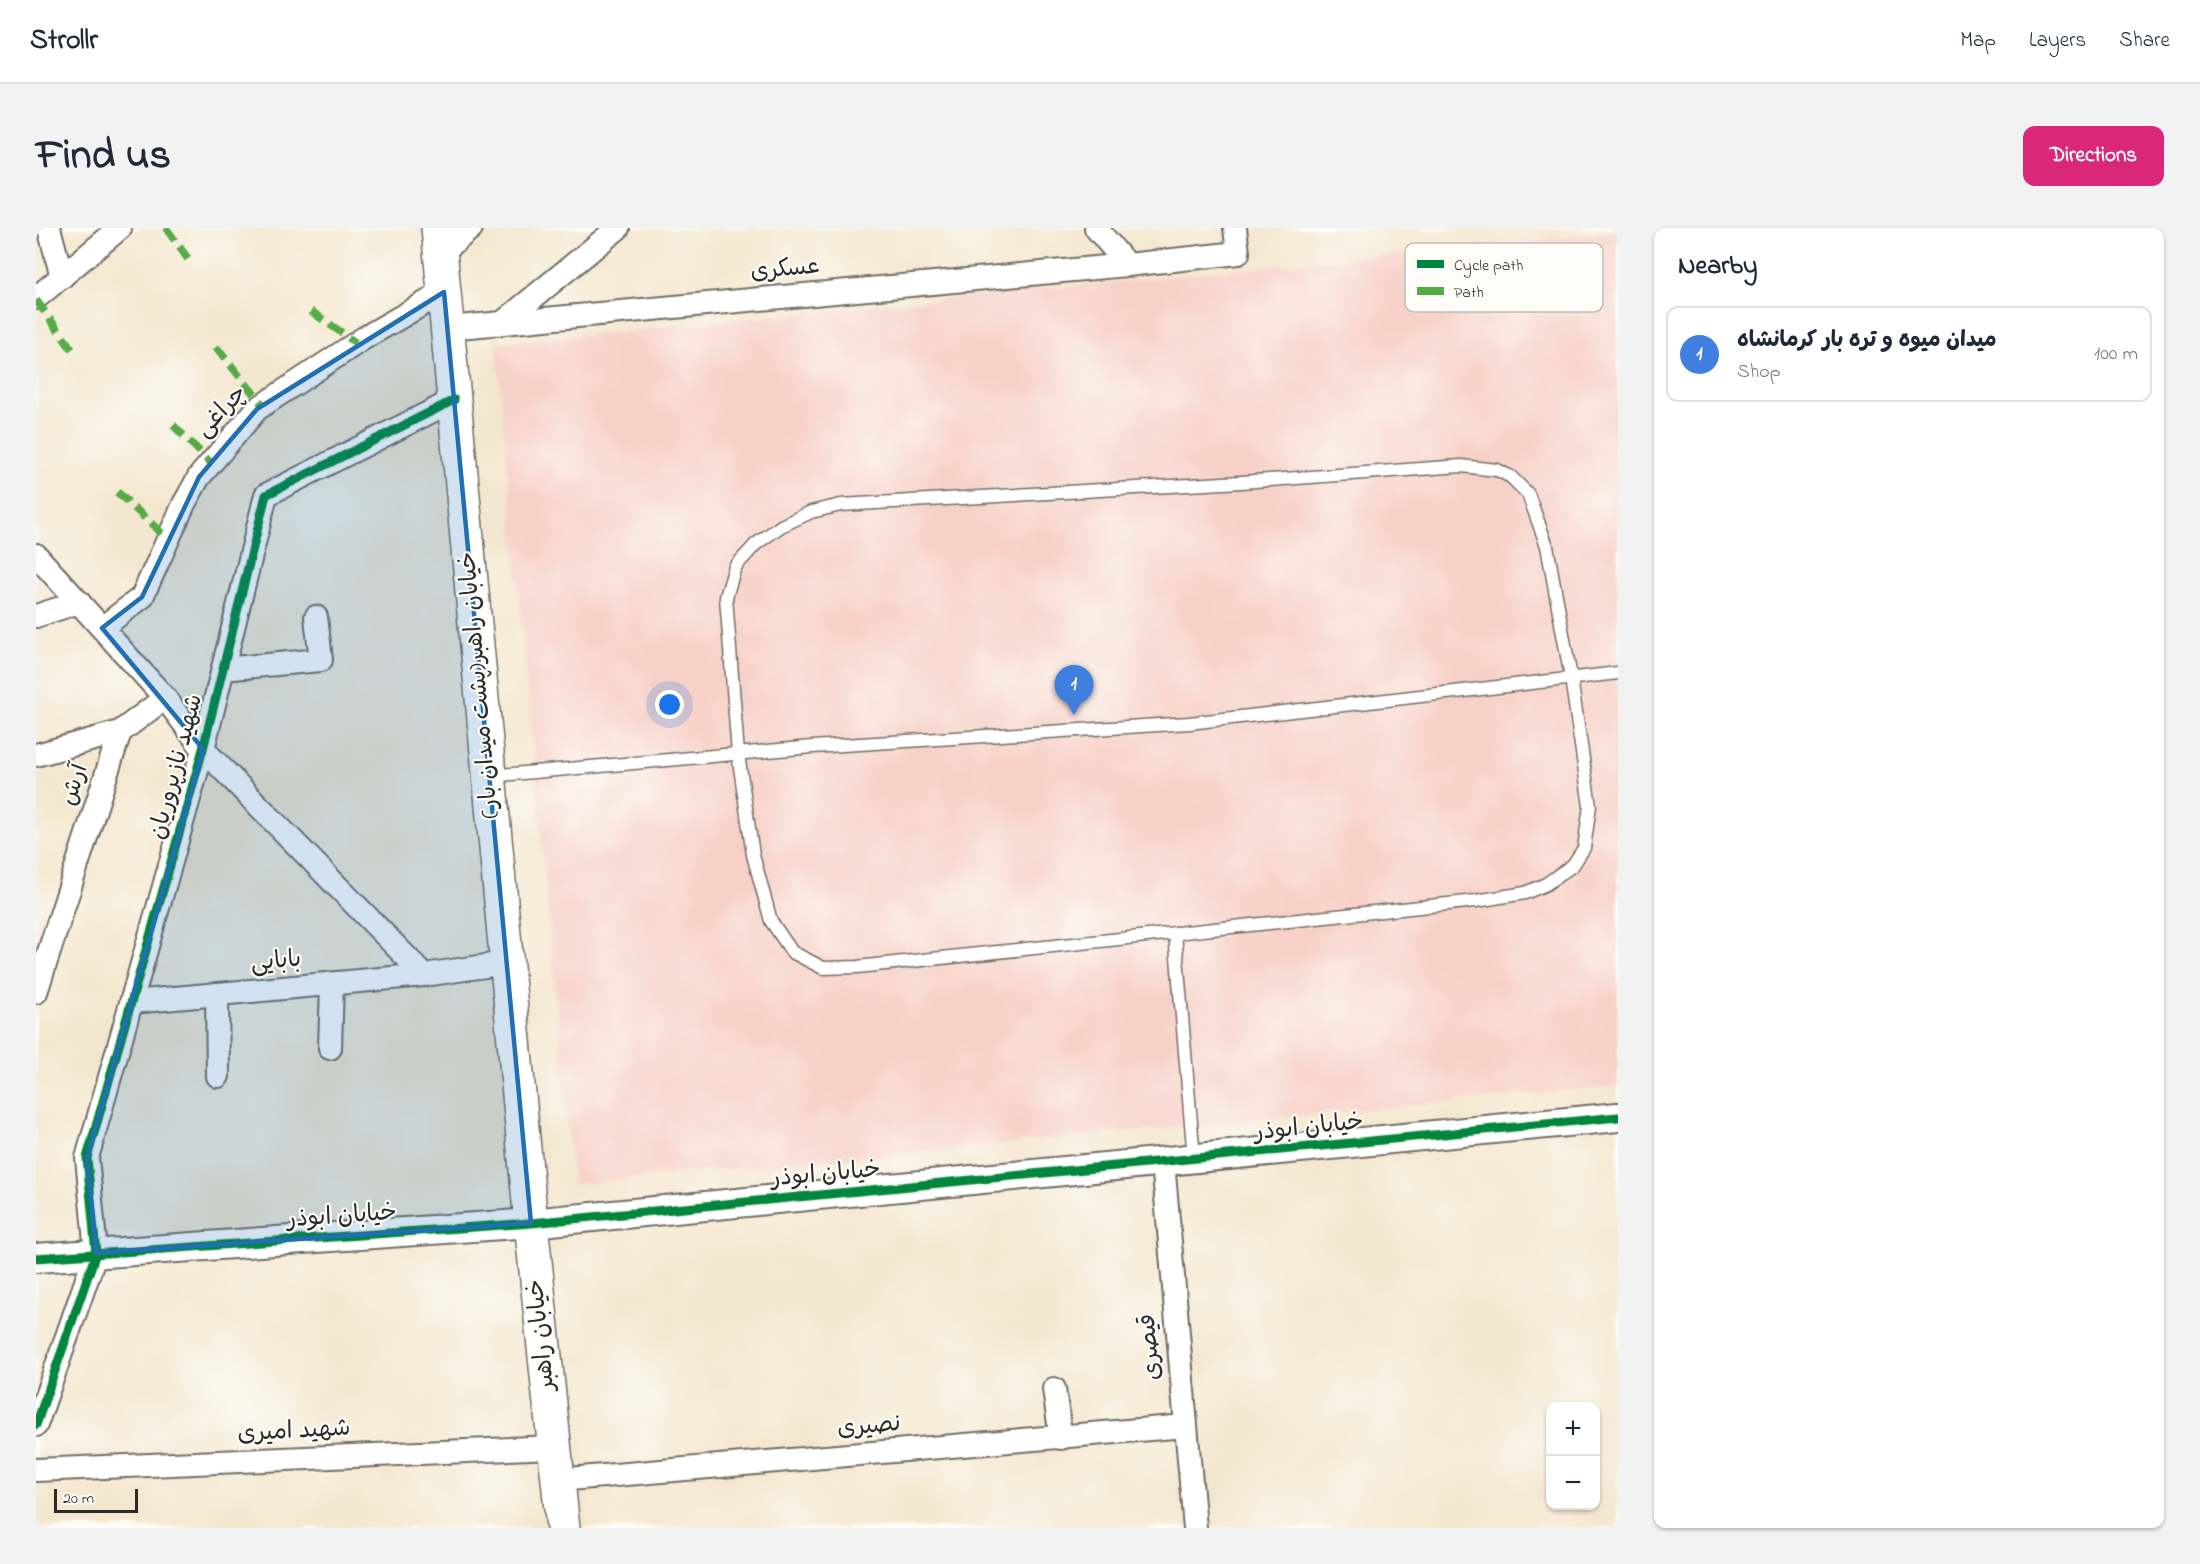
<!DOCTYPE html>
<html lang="en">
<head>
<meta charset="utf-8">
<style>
	:root { --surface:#fff; --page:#f2f2f3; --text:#1f2937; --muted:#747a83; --line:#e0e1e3; --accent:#db2777 }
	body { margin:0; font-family:"Indie Flower","Playpen Sans Arabic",sans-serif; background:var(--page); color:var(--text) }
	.controls { position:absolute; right:18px; bottom:18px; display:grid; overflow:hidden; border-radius:12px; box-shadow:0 2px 4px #0004 }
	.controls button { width:54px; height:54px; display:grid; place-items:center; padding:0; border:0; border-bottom:2px solid var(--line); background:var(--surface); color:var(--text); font:30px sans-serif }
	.scale { position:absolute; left:18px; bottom:15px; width:84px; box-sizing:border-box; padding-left:6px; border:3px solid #2b2b2b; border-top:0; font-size:16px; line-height:21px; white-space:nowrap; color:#2b2b2b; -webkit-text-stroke:4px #fdfcf7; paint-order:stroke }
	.you { position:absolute; left:634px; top:477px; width:21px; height:21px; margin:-15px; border:4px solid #fff; border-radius:50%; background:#1a73e8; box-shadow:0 0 0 9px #1a73e833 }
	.badge { display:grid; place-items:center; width:39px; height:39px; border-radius:50%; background:var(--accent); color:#fff; font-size:20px; font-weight:700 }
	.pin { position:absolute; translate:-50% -50px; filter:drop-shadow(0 2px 3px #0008) }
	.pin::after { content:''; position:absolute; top:32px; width:21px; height:18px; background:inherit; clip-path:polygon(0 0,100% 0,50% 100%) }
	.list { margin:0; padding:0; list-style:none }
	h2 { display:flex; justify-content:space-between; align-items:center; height:78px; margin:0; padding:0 24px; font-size:26px }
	h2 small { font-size:20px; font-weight:400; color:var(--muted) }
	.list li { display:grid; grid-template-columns:39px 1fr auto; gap:18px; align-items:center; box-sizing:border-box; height:96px; margin:0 12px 12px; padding:0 12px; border:2px solid var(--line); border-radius:12px }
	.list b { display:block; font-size:22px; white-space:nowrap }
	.list p { margin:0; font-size:20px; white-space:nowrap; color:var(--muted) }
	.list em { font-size:20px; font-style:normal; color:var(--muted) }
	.map { position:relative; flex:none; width:1582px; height:1300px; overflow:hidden; border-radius:12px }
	header { display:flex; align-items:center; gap:36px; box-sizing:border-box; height:84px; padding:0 30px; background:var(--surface); border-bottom:2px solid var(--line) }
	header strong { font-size:28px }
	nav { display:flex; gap:33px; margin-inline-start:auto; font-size:21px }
	.intro { display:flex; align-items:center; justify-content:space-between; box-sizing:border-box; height:144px; padding:0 36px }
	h1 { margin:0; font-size:42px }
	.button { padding:15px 27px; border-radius:12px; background:var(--accent); color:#fff; font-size:21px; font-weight:700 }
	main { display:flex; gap:36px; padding:0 36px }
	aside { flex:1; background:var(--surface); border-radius:12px; box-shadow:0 2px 4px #0004 }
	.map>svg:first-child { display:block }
	.built { fill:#f7d1c8 }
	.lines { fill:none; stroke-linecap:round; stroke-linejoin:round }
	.service-casing { stroke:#716d64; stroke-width:15 }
	.minor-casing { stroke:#716d64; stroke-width:26 }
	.tertiary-casing { stroke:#716d64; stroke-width:32 }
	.secondary-casing { stroke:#716d64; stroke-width:36 }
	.service { stroke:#fff; stroke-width:12 }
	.minor { stroke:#fff; stroke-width:22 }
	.tertiary { stroke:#fff; stroke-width:28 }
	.secondary { stroke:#fff; stroke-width:33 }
	.quiet { stroke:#54ab44; stroke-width:8; stroke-dasharray:15 8; stroke-linecap:butt }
	.cycleway-casing { stroke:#fdfcf7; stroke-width:13 }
	.cycleway { stroke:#00873e; stroke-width:9 }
	.marked { fill:#1f6fb2; fill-opacity:0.2; stroke:#1f6fb2; stroke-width:4.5; stroke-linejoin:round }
	.labels { text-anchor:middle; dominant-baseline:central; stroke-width:4.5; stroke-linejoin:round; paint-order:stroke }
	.street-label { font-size:24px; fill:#2b2b2b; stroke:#fdfcf7 }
	.key { fill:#fdfcf7; stroke:#bebdba; stroke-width:1.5 }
	.key-label { font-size:16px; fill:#2b2b2b }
</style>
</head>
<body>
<header>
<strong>Strollr</strong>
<nav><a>Map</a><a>Layers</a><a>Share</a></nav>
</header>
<div class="intro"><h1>Find us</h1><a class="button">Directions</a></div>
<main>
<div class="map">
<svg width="1582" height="1300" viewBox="0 0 1582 1300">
	<rect width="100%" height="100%" fill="#fdfcf7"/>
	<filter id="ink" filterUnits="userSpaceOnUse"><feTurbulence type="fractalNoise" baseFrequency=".0167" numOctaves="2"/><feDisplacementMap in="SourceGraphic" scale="12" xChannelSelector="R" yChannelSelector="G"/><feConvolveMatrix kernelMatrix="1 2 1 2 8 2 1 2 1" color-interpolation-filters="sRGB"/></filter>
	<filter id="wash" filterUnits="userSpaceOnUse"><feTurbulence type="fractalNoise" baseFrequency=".008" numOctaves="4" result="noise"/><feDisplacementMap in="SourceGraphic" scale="24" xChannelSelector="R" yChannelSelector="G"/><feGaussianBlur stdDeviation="1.35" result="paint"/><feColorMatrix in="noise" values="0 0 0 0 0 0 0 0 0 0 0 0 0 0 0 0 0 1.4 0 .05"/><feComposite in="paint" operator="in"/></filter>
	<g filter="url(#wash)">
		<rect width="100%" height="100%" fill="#f4e7cf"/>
		<polygon class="built" points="1582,3 1582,858 537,956 460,116"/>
	</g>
	<g filter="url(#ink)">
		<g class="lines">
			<g class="service-casing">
				<g id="service">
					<polygon points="1425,238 1461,242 1475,249 1492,266 1511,318 1535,450 1554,578 1548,620 1537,637 1510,656 1489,665 1440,673 821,739 787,740 756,724 735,693 717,627 702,526 690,369 699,339 720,316 745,298 775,284 805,277 1205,254"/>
					<polyline points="454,548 776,519 1153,495 1582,445"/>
					<polyline points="1139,705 1158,931"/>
				</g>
			</g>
			<g class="minor-casing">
				<g id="minor">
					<polyline points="13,0 26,49"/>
					<polyline points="1060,0 1091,37"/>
					<polyline points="404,26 435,0"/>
					<polyline points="0,70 84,0"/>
					<polyline points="465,96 582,0"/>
					<polyline points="412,100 1091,37 1202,25 1199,0"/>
					<polyline points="0,327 129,470 167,521 388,747 470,735"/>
					<polyline points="0,388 43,374"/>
					<polyline points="66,400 106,369 148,276 163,249 221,181 328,110 408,64"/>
					<polyline points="187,441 285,432 280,389"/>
					<polyline points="0,527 84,504 129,470"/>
					<polyline points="0,764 84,504"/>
					<polyline points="181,766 182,848"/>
					<polyline points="96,774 388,747"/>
					<polyline points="294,820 296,756"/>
					<polyline points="1127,934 1159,1300"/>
					<polyline points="1018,1161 1025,1210"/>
					<polyline points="0,1197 60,1025 51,930 167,521 230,267 418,172"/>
					<polyline points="0,1242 518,1219"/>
					<polyline points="521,1252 1149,1198"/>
				</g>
			</g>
			<g class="tertiary-casing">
				<polyline id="tertiary" points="0,1030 495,995 1582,889"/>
			</g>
			<g class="secondary-casing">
				<polyline id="secondary" points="402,0 495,995 527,1300"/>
			</g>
			<use href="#service" class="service"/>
			<use href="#minor" class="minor"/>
			<use href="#tertiary" class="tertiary"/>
			<use href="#secondary" class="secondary"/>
			<g class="quiet">
				<polyline points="130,0 152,31"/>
				<polyline points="0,72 38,124"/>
				<polyline points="275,83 320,115"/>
				<polyline points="180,119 227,177"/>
				<polyline points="137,197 175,235"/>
				<polyline points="81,264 132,311"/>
			</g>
			<g class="cycleway-casing">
				<g id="cycleway">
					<polyline points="0,1030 495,995 1582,889"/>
					<polyline points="0,1197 60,1025 51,930 167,521 230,267 418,172"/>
				</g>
			</g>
			<use href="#cycleway" class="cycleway"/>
		</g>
	</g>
	<path class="marked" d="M408,64L495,995L60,1025L51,930L167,521L66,400L106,369L163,249L221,181Z"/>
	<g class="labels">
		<g class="street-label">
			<text transform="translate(749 42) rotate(-5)">عسکری</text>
			<text transform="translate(186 184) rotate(-46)">چراغی</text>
			<text transform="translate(444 457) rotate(-95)">خیابان راهبر(پشت میدان بار)</text>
			<text transform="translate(141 539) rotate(-75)">شهید نازپروریان</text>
			<text transform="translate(39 557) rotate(-72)">آرش</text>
			<text transform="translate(240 734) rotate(-5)">بابایی</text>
			<text transform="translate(1273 900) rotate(-6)">خیابان ابوذر</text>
			<text transform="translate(790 947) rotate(-5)">خیابان ابوذر</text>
			<text transform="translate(306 989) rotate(-4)">خیابان ابوذر</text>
			<text transform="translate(506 1107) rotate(-96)">خیابان راهبر</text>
			<text transform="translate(1115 1119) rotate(-95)">قیصری</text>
			<text transform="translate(833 1199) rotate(-5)">نصیری</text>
			<text transform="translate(258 1204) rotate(-3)">شهید امیری</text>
		</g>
	</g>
	<rect x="1369" y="15" width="198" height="69" rx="9" class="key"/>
	<rect x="1381" y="32" width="27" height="8" fill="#00873e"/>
	<rect x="1381" y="59" width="27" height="8" fill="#54ab44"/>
	<g class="key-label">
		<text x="1418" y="42">Cycle path</text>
		<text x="1418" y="69">Path</text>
	</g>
</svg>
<div class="controls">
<button>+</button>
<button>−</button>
</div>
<div class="scale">20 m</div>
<div class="you"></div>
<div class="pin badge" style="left:1038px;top:487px;background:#3f7fe0">1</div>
</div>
<aside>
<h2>Nearby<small></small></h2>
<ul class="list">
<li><span class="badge" style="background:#3f7fe0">1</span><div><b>میدان میوه و تره بار کرمانشاه</b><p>Shop</p></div><em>100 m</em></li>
</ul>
</aside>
</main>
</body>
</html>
